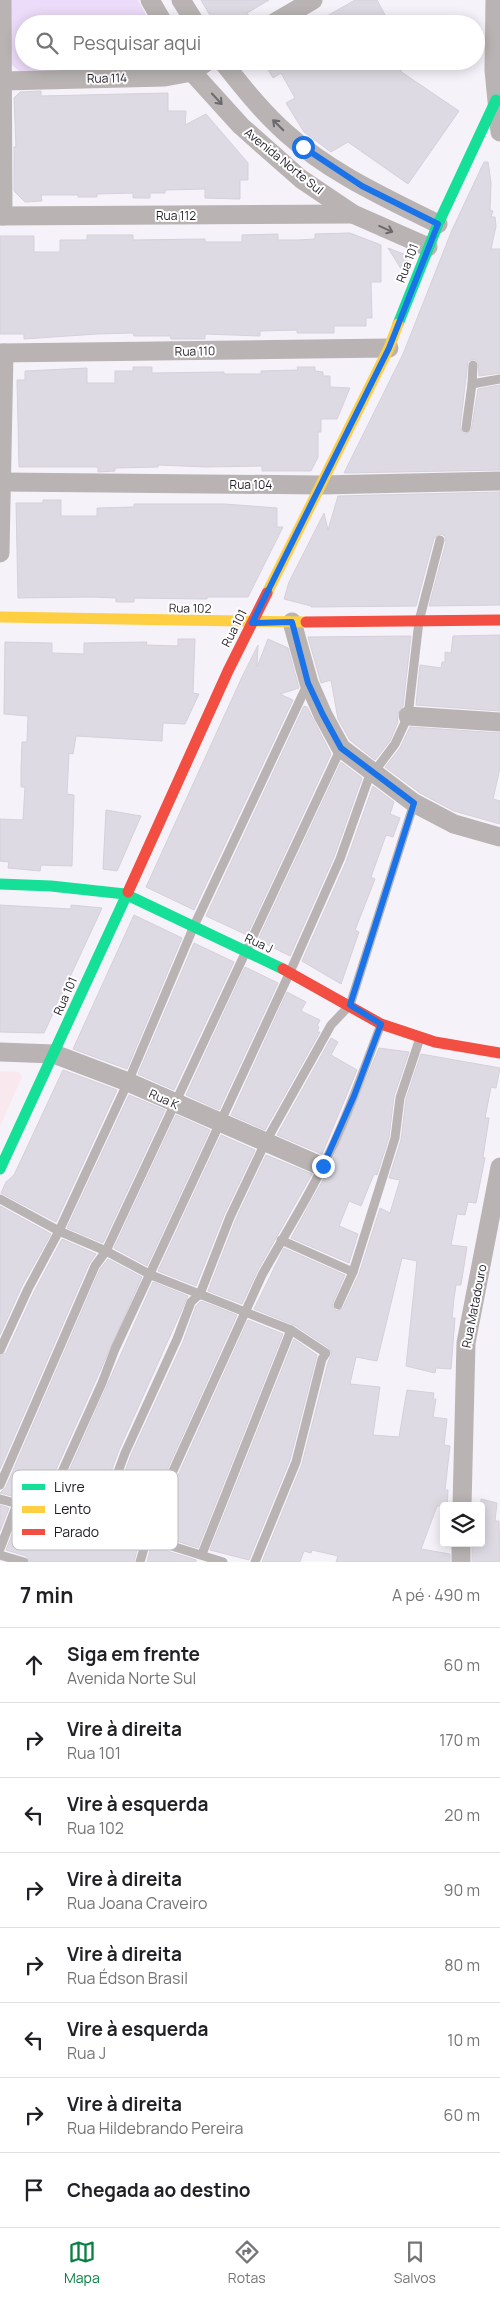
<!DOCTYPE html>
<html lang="pt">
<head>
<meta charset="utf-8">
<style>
	:root { --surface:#fff; --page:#f2f2f2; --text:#202124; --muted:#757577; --line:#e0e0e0; --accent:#0b8043 }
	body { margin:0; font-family:Manrope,sans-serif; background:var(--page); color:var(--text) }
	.controls { position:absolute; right:15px; bottom:15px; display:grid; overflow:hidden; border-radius:5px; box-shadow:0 2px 12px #0003 }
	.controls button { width:45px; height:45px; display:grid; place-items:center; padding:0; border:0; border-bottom:1px solid var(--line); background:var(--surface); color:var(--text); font:25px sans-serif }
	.stop { position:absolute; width:15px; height:15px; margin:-11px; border:4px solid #1a73e8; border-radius:50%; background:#fff }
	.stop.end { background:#1a73e8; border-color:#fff; box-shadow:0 1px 5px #0008 }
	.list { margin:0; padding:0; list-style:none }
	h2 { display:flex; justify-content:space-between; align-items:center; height:65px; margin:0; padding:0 20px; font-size:21px }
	h2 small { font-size:16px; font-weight:400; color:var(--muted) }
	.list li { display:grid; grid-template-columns:32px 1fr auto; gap:15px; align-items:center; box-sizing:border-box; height:75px; padding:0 20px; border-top:1px solid var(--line) }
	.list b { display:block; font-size:19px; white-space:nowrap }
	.list p { margin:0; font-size:16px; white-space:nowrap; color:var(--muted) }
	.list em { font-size:16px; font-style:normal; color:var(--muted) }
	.icon { flex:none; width:28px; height:28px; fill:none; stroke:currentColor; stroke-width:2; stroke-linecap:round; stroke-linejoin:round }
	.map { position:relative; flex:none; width:500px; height:1562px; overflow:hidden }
	.search { position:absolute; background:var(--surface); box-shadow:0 2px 12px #0003; left:15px; right:15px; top:15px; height:55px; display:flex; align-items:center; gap:12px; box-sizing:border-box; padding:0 18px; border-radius:28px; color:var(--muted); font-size:19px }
	.sheet { height:665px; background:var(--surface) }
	nav { display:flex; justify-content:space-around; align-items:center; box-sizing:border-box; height:70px; border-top:1px solid var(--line); background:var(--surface); font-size:14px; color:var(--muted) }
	nav a { display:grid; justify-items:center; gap:2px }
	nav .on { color:var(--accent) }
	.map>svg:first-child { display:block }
	.medical { fill:#f9e9ee }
	.green { fill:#eddcf9 }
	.building { fill:#dedae3; stroke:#d5d0d9 }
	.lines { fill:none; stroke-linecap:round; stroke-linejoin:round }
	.lane { stroke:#b9b4b3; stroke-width:9 }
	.street { stroke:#b9b4b3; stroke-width:19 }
	.fast { stroke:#16e098; stroke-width:11 }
	.slow { stroke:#ffcf43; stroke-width:11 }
	.jam { stroke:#f24e42; stroke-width:11 }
	.oneway { stroke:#6c686c }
	.route { stroke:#1a73e8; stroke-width:6 }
	.labels { text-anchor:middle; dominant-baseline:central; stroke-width:4; stroke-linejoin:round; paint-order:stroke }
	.street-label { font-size:12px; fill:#201b25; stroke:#fff }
	.key { fill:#fff; stroke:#bcbbbe; stroke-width:1 }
	.key-label { font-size:14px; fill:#201b25 }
</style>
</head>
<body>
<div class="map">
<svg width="500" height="1562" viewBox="0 0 500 1562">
	<rect width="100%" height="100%" fill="#f6f2fa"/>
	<polygon class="medical" points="0,1071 19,1072 22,1077 0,1126"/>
	<polygon class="green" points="9,0 138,0 151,24 24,24 24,61 168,61 166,65 157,70 19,71 11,64"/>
	<g class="building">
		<polygon points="201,0 269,0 247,13 249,16 236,24 215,24"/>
		<polygon points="355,0 377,0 390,24 313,24"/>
		<polygon points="263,61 417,61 400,71 459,111 408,184 348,142 331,152 304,132 286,103 295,98 281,73 273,78"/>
		<polygon points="41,91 41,96 168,93 168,111 186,111 185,125 206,114 248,163 248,180 240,180 240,199 205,198 205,189 165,190 165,193 150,193 150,198 133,198 133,193 97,194 97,197 78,197 78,195 41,195 42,201 25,202 14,191 14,147 16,147 14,98 20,92"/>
		<polygon points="484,162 488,162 491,183 490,210 493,211 491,217 495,217 496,226 491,249 500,249 500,373 479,376 478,362 474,359 468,361 460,428 465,434 471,431 478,389 500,385 500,470 344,473 403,354 452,230"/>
		<polygon points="350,233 381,245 381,282 371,282 372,318 366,318 366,326 334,326 334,333 297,333 297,330 260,331 260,336 205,334 205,339 171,339 170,336 134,336 133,333 97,334 24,339 24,334 0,334 0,236 34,236 34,252 60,252 60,240 87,240 87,235 133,235 133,240 205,239 205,242 242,242 242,235 278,234 278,240 297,240 315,239 315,234"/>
		<polygon points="388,248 409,256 403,272"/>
		<polygon points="133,367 152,367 152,373 224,372 224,374 261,374 261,371 298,370 297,367 315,367 315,371 323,372 323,376 330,376 330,387 350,388 337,419 321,419 321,432 318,432 318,457 311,471 262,471 262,466 207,467 158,465 158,467 115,468 115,471 98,472 98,467 19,467 17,380 25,380 25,371 87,368 87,383 115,383 115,371 133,371"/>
		<polygon points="500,492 500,605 429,606 446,542 445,536 441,534 434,538 416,606 311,607 311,606 284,599 289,582 324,513 328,530 338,496"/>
		<polygon points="43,500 61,500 61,516 97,516 97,508 134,507 134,504 225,504 277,508 277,527 283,527 248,597 207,597 207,599 134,598 134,602 116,602 116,598 93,597 18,598 16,503 43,503"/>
		<polygon points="500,635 500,711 416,705 420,665 441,668 442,662 445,662 445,652 451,653 453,636"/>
		<polygon points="411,636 403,706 397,715 398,722 390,741 375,760 350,740 338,719 331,680 321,683 308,637"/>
		<polygon points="178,639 195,639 193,693 199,694 185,724 163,723 162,741 76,736 73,754 69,753 67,794 74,795 72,866 41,865 40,871 8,868 9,862 0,861 0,819 23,820 25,787 21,787 21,769 22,742 27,742 28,716 4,714 5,642 52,643 52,653 84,654 84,643 147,642 146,645 178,646"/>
		<polygon points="268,639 288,648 299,688 280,694 293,700 194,910 146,887 242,677 258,645 257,667"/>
		<polygon points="304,706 307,707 331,754 247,935 206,916"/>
		<polygon points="410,727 500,733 500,768 493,799 500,801 500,824 454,811 420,793 385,767 400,748"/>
		<polygon points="341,762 362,778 334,857 290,956 258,940"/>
		<polygon points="373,786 394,802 390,814 400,818 393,837 386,835 371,877 375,879 355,930 359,932 341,984 302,961 346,862"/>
		<polygon points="106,810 141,816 117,871 103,869"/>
		<polygon points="0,905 71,909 71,905 102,908 44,1033 0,1032"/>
		<polygon points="134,915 182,938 127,1069 73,1049"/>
		<polygon points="194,943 234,962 174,1090 138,1074"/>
		<polygon points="245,967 278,983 219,1110 186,1095"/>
		<polygon points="287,992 306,1002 301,1011 320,1020 317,1026 319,1027 317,1032 320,1032 265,1130 231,1115"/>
		<polygon points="331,1038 338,1042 331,1055 357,1070 322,1154 277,1135"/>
		<polygon points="379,1048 409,1052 394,1096 389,1137 377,1175 374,1174 361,1206 349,1201 339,1226 358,1234 349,1263 291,1238 324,1178 333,1172 332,1161"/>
		<polygon points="421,1054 500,1068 496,1088 491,1087 485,1118 489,1118 483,1157 485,1158 476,1203 468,1202 465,1215 457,1214 451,1245 467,1247 461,1285 456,1285 454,1298 452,1318 455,1318 451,1369 436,1368 435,1373 406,1366 417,1261 402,1258 377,1361 356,1357 350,1384 380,1387 373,1435 399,1437 407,1390 434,1393 433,1399 436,1399 433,1417 447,1419 444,1445 450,1446 445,1490 448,1490 447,1506 437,1506 421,1549 450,1554 450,1562 336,1562 338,1556 312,1550 311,1553 304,1551 300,1562 262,1562 302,1464 328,1362 332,1353 329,1348 294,1325 254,1309 284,1248 345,1275 332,1305 336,1311 343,1308 359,1274 380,1208 390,1213 400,1180 389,1178 401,1140 406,1099"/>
		<polygon points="63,1070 117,1090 56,1222 1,1193 6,1182 14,1175"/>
		<polygon points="129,1095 165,1110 103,1243 67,1228"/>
		<polygon points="176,1115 210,1130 147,1266 114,1248"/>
		<polygon points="221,1135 255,1150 224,1215 196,1286 158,1271"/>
		<polygon points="266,1155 312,1174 257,1272 242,1304 208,1291 236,1219"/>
		<polygon points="0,1206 51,1234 22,1286 0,1335"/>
		<polygon points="62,1239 96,1254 89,1264 0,1469 0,1356 6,1353 34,1292"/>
		<polygon points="108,1259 142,1277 41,1503 0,1493 6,1487 100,1269"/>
		<polygon points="153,1282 188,1296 119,1450 94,1518 53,1507"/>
		<polygon points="201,1301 237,1315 140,1530 107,1521 131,1455 183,1342 196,1306"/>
		<polygon points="248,1320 283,1334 198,1548 152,1533"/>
		<polygon points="294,1339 317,1355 290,1460 249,1560 210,1550"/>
		<polygon points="481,1499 497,1503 495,1521 499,1521 500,1562 472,1562 472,1543 481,1543"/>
		<polygon points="0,1505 9,1508 0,1531"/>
		<polygon points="21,1511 139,1542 134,1562 30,1562 26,1556 6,1550"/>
		<polygon points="151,1546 196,1560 196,1562 147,1562"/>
	</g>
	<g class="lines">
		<g class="lane">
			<polyline points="472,384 500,379"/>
			<polyline points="466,428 472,384 473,365"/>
			<polyline points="0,1199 59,1231 106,1251 151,1275 291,1330 326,1353 322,1359 296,1462 255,1562"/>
			<polyline points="281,1240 353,1272"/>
			<polyline points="338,1305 353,1272 395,1138 400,1098 420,1038"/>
			<polyline points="0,1350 28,1289 59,1231 128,1082 194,926 308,683"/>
			<polyline points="0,1485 95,1266 106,1251 341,748"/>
			<polyline points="0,1499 143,1537 223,1562"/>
			<polyline points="44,1512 102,1383 115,1349 290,972 340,859 368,780 395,744 408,716 419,621 440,540"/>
			<polyline points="98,1526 125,1453 177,1339 191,1302 200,1294 230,1217 265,1143 331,1025 350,1005 414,803"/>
			<path d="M143,1537L262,1275C282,1239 304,1205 322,1168C345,1123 362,1074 380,1027"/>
			<polyline points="0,1549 17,1504"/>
			<polyline points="202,1554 291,1330"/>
			<polyline points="0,1555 24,1562"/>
			<polyline points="140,1562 147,1538"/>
		</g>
		<g class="street">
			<polyline points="2,0 3,216"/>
			<polyline points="150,0 164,24"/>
			<polyline points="181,0 196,24"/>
			<polyline points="495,0 494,70 500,132"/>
			<polyline points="272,24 313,0"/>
			<polyline points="186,61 192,72 241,126 301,179 353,214 428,247"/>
			<path d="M222,61C242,86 262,112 286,133C330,173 386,198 438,224"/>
			<polyline points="3,81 165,77 192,72 208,61"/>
			<polyline points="0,216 353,214"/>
			<polyline points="0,353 389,348"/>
			<polyline points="3,482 321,485 500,481"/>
			<polyline points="0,553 4,353"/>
			<polyline points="292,622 309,683 323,715 341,748 414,803 454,824 500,837"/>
			<polyline points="408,716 500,722"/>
			<polyline points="0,1052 54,1054 128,1082 323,1167"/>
			<polyline points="462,1506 466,1343 500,1167"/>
			<polyline points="461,1562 461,1543"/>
		</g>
		<g class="fast">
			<polyline points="398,324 438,224 496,100"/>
			<polyline points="0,884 51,886 125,894 283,969"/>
			<polyline points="0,1169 128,892"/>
		</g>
		<g class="slow">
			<polyline points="267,593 389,348 398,324"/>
			<polyline points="0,617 306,622"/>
		</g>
		<g class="jam">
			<polyline points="306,622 500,620"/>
			<polyline points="128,892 228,671 267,593"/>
			<polyline points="283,969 381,1024 435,1042 500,1053"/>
		</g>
	</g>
	<defs><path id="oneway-shaft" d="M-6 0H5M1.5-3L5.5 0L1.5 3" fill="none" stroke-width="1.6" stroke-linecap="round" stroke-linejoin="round" transform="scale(1.25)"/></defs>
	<g class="oneway">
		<use href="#oneway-shaft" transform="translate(217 99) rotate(47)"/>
		<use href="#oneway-shaft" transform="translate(278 125) rotate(-135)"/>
		<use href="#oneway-shaft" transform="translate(386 229) rotate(24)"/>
	</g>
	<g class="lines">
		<polyline class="route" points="303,147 362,186 438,224 389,348 252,623 292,622 308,683 323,715 341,748 414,803 350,1005 381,1024 354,1096 323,1166"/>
	</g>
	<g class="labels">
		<g class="street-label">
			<text transform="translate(107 78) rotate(-1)">Rua 114</text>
			<text transform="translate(284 161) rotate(39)">Avenida Norte Sul</text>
			<text x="176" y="215">Rua 112</text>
			<text transform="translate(407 263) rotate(-69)">Rua 101</text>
			<text transform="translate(195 351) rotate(-1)">Rua 110</text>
			<text x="251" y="484">Rua 104</text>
			<text transform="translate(190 608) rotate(1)">Rua 102</text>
			<text transform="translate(234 628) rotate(-63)">Rua 101</text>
			<text transform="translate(259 943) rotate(25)">Rua J</text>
			<text transform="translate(65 996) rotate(-66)">Rua 101</text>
			<text transform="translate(164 1099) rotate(24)">Rua K</text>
			<text transform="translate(474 1306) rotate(-79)">Rua Matadouro</text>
		</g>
	</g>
	<rect x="12" y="1470" width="166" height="80" rx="8" class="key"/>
	<rect x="22" y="1484" width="23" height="6" fill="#16e098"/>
	<rect x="22" y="1506" width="23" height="7" fill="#ffcf43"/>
	<rect x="22" y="1529" width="23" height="6" fill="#f24e42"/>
	<g class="key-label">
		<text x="54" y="1492">Livre</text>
		<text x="54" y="1514">Lento</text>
		<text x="54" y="1537">Parado</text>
	</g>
</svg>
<div class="controls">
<button><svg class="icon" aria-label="layers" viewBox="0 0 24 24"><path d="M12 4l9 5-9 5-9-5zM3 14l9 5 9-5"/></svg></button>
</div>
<div class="stop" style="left:303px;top:147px"></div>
<div class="stop end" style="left:323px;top:1166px"></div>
<div class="search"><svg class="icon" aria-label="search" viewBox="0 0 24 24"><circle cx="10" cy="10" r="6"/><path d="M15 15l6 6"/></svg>Pesquisar aqui</div>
</div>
<section class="sheet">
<h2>7 min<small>A pé · 490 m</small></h2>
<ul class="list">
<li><svg class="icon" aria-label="ahead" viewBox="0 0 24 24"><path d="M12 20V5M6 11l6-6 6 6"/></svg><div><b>Siga em frente</b><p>Avenida Norte Sul</p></div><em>60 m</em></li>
<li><svg class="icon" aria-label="right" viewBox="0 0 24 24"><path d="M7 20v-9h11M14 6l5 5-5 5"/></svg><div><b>Vire à direita</b><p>Rua 101</p></div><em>170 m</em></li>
<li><svg class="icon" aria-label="left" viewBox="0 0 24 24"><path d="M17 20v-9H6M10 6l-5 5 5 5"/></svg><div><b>Vire à esquerda</b><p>Rua 102</p></div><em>20 m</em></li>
<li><svg class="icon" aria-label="right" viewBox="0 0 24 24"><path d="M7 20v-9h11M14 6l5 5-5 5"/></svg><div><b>Vire à direita</b><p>Rua Joana Craveiro</p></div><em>90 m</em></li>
<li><svg class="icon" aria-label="right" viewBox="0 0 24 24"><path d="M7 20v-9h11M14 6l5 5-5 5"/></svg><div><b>Vire à direita</b><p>Rua Édson Brasil</p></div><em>80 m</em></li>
<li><svg class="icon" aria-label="left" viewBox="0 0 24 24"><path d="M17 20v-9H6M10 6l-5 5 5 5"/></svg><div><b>Vire à esquerda</b><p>Rua J</p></div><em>10 m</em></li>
<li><svg class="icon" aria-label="right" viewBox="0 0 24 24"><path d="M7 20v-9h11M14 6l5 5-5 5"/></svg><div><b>Vire à direita</b><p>Rua Hildebrando Pereira</p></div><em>60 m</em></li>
<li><svg class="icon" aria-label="arrive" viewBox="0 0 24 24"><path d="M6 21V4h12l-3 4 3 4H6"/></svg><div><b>Chegada ao destino</b></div></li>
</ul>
</section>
<nav>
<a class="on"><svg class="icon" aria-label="map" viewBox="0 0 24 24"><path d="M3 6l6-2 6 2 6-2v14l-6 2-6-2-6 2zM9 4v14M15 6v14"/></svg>Mapa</a>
<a><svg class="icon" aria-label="directions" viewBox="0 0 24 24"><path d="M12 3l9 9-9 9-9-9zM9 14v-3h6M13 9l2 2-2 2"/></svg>Rotas</a>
<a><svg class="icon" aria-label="saved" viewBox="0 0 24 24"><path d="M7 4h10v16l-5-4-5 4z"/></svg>Salvos</a>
</nav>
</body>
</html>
